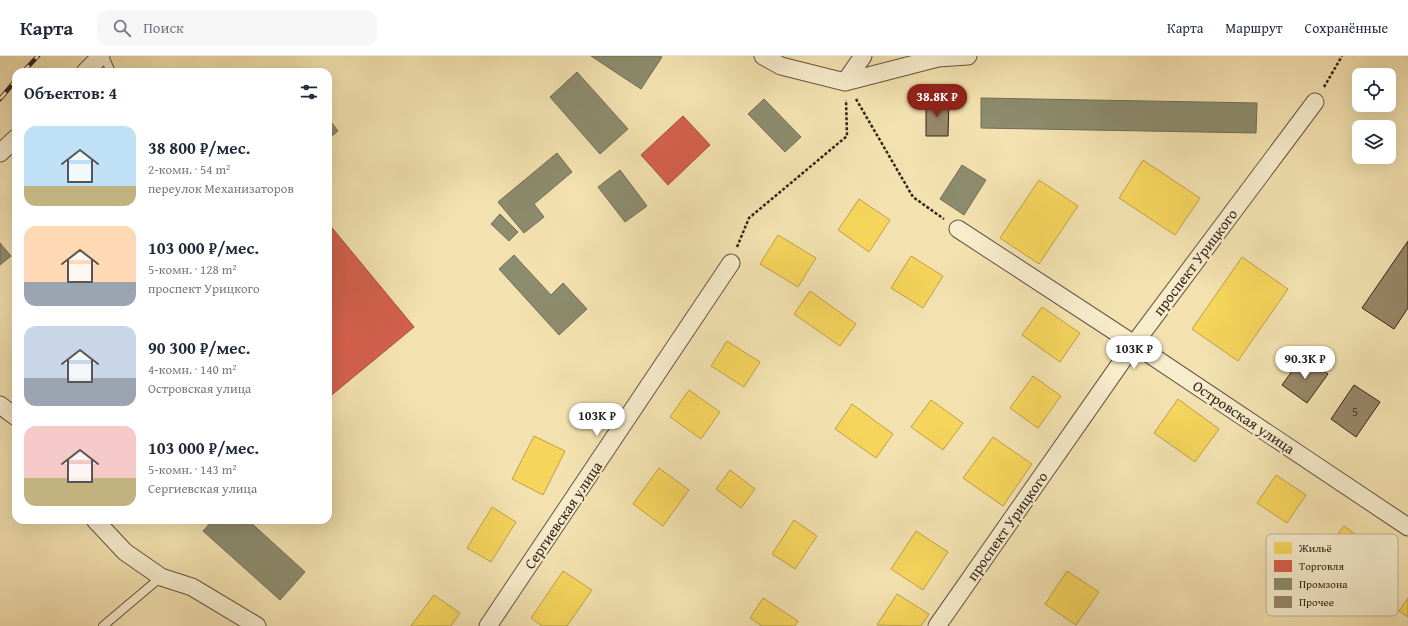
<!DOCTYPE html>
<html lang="ru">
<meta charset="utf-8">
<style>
body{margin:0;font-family:"Gentium Book Plus",serif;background:#f6f6f7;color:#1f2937;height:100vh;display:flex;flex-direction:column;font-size:15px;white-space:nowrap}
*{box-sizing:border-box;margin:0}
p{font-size:13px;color:#747a83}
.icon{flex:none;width:22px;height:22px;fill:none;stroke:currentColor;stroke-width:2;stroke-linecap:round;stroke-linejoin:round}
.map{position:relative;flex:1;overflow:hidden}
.panel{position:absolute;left:12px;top:12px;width:320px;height:456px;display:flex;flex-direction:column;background:#fff;border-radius:12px;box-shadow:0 4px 16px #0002}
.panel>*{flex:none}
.tools{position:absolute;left:1352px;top:12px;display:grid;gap:8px}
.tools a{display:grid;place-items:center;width:44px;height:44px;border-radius:8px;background:#fff;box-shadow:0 4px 16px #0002;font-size:20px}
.price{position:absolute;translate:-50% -34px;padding:0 9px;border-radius:14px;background:#fff;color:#222;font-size:13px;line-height:26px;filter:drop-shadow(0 1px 2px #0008)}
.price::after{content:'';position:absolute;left:50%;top:24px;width:12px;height:9px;margin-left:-6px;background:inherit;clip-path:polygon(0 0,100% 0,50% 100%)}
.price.active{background:#8f2418;color:#fff}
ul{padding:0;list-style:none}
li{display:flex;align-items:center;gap:12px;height:100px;padding:0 12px}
li span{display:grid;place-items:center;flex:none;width:112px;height:80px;border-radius:12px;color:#555}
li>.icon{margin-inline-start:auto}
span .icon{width:48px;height:48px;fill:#fffc;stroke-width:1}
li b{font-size:17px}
h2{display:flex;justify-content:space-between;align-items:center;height:48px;padding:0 12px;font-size:17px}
header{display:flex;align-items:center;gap:24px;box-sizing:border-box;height:56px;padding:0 20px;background:#fff;border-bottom:1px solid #e0e1e3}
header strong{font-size:19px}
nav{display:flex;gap:22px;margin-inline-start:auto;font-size:14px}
.search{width:280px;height:36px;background:#f6f6f7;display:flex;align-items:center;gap:10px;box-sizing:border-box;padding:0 14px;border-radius:12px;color:#747a83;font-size:15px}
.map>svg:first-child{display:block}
.homes{fill:#f6d55c;stroke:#bca048}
.shops{fill:#d6604d;stroke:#a54e3e}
.industry{fill:#8c8c6e;stroke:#726d55}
.building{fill:#978768;stroke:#34241a}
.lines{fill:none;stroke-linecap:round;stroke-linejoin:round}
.lane-casing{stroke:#645440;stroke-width:10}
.street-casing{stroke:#645440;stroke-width:19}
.path{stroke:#34241a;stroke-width:2.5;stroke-dasharray:3 2;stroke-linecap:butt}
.lane{stroke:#f7eccc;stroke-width:8}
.street{stroke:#f7eccc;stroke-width:17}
.rail-casing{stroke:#34241a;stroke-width:4.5}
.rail{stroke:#f7eccc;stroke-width:3;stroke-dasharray:9;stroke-linecap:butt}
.labels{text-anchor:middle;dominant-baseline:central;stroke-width:4;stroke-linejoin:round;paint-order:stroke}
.number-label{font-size:13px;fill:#4d3d2e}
.street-label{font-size:15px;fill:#34241a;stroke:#f7eccc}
.key{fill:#f7eccc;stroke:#bcb097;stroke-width:1}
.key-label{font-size:11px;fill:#34241a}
</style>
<header>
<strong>Карта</strong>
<div class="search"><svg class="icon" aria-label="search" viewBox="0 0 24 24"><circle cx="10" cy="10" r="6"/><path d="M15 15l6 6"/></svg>Поиск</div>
<nav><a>Карта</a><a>Маршрут</a><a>Сохранённые</a></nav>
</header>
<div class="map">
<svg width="1408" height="570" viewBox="0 0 1408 570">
<rect width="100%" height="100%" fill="#f3e2b0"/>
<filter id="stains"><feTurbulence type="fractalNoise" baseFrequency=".005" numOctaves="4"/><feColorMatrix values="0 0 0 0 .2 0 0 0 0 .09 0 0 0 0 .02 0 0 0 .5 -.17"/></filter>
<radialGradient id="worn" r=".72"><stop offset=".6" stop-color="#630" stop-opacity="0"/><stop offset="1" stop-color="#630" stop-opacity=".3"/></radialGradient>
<path class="homes" d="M 1143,104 L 1200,142 L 1175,179 L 1119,142 Z
M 1039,124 L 1078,150 L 1039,208 L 1000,182 Z
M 859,143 L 890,164 L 869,196 L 838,174 Z
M 778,179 L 816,202 L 798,231 L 760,208 Z
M 911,200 L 943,220 L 923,252 L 891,232 Z
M 1242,201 L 1288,233 L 1238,305 L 1192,273 Z
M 810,235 L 856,268 L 840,290 L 794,258 Z
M 1042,251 L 1080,277 L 1060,306 L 1022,279 Z
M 727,285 L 760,306 L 744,331 L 711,310 Z
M 1033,320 L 1061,340 L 1038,372 L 1010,352 Z
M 689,334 L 720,356 L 701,383 L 670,361 Z
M 1178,343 L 1219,373 L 1195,406 L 1154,377 Z
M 931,344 L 963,367 L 943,394 L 911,371 Z
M 852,348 L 893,378 L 876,402 L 835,373 Z
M 534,380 L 565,395 L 543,439 L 512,423 Z
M 993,381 L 1032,408 L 1003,450 L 963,422 Z
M 659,412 L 689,434 L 663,470 L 633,448 Z
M 730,414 L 755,433 L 741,452 L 716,433 Z
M 1276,419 L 1306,439 L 1287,467 L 1257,447 Z
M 492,451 L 516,466 L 491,506 L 467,492 Z
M 794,464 L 817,480 L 795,513 L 772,498 Z
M 1344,470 L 1381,497 L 1363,521 L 1326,493 Z
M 916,475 L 948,496 L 923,534 L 891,513 Z
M 563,515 L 592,534 L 567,570 L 542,570 L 531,562 Z
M 1067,515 L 1099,536 L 1076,569 L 1045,548 Z
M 897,538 L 929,558 L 921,570 L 877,569 Z
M 434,539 L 460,557 L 451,570 L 411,570 Z
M 763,542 L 798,565 L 795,570 L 762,570 L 750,562 Z
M 1408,542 L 1408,561 L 1399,555 Z"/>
<path class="shops" d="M 683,60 L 710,89 L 668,129 L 641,99 Z
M 328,167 L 414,271 L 328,342 Z"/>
<path class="industry" d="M 591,0 L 660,0 L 662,1 L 641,33 Z
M 577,16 L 628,73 L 600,98 L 550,41 Z
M 981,42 L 1257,47 L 1256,77 L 981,72 Z
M 764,43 L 801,81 L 785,96 L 748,58 Z
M 328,62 L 338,75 L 328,83 Z
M 557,97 L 572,116 L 534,148 L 544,161 L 524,177 L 498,146 Z
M 962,109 L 986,124 L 964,159 L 940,143 Z
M 620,114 L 647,150 L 625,166 L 598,131 Z
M 500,158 L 518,176 L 509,185 L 491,168 Z
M 0,187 L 11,200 L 0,209 Z
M 514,199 L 551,239 L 563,227 L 587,253 L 559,279 L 499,213 Z
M 213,464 L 248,464 L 305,516 L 280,544 L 203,475 Z"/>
<path class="building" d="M 926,44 L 949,44 L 948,80 L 926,80 Z
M 1408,185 L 1408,252 L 1394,273 L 1362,252 Z
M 1303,300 L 1328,318 L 1307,347 L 1282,329 Z
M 1354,329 L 1380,346 L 1356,381 L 1331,363 Z"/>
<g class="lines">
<g class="lane-casing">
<path id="lane" d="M 104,0 L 111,16
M 103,570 L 161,521"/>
</g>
<g class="street-casing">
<path id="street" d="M 763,0 L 781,10 L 845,26 L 938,2 L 968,0
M 85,16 L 101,0
M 845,26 L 863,0
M 0,97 L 16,82
M 958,173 L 1134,288 L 1408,471
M 0,349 L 16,361
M 95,464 L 125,496 L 161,521 L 192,531 L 257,570
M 488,570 L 731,207
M 937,570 L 1134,288 L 1315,46"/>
</g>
<path class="path" d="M 1324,31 L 1342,0
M 856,43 L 913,141 L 944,163
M 737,191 L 749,162 L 847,80 L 846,44"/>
<use href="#lane" class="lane"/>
<use href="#street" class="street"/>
<g class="rail-casing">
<path id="rail" d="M 23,16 L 38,0
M 0,43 L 16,24"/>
</g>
<use href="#rail" class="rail"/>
</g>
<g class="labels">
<g class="number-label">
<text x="1355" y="355">5</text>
</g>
<g class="street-label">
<text transform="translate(1195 206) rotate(-53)">проспект Урицкого</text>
<text transform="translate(1244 361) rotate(34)">Островская улица</text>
<text transform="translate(563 459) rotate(-56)">Сергиевская улица</text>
<text transform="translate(1007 470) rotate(-55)">проспект Урицкого</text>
</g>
</g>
<rect x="1266" y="478" width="132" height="82" rx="6" class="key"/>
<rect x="1274" y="486" width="18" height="12" fill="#f6d55c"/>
<rect x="1274" y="504" width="18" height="12" fill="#d6604d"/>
<rect x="1274" y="522" width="18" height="12" fill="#8c8c6e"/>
<rect x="1274" y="540" width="18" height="12" fill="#978768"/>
<g class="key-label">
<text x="1299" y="496">Жильё</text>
<text x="1299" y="514">Торговля</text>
<text x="1299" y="532">Промзона</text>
<text x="1299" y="550">Прочее</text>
</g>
<rect width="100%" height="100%" filter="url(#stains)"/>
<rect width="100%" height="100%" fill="url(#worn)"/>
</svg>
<div class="tools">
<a><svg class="icon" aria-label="locate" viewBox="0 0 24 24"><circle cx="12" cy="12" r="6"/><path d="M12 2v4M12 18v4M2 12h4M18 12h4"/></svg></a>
<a><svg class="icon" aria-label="layers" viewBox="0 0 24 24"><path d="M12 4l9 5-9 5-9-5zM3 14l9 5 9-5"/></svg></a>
</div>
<b class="price active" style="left:937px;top:62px">38.8K ₽</b>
<b class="price" style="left:1134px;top:314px">103K ₽</b>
<b class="price" style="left:1305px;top:324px">90.3K ₽</b>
<b class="price" style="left:597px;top:381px">103K ₽</b>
<section class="panel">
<h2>Объектов: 4<svg class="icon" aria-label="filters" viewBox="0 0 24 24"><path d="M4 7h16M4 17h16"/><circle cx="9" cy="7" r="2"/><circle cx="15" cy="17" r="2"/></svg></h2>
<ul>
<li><span style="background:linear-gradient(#bfe0f5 75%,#c2b280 0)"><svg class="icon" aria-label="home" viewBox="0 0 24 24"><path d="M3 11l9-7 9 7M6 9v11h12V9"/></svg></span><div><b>38 800 ₽/мес.</b><p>2-комн. · 54 m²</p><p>переулок Механизаторов</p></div></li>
<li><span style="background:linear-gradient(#ffd9b3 70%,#9aa5b1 0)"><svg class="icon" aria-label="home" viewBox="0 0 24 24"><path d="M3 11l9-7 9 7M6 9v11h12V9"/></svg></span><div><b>103 000 ₽/мес.</b><p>5-комн. · 128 m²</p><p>проспект Урицкого</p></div></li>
<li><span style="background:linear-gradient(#c9d6e8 65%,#9aa5b1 0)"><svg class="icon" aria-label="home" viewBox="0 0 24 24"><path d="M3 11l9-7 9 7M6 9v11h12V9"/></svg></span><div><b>90 300 ₽/мес.</b><p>4-комн. · 140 m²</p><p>Островская улица</p></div></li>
<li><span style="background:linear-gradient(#f6c9c9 65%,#c2b280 0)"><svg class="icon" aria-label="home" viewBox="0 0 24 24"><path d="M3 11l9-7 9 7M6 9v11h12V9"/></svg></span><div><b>103 000 ₽/мес.</b><p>5-комн. · 143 m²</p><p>Сергиевская улица</p></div></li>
</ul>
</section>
</div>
